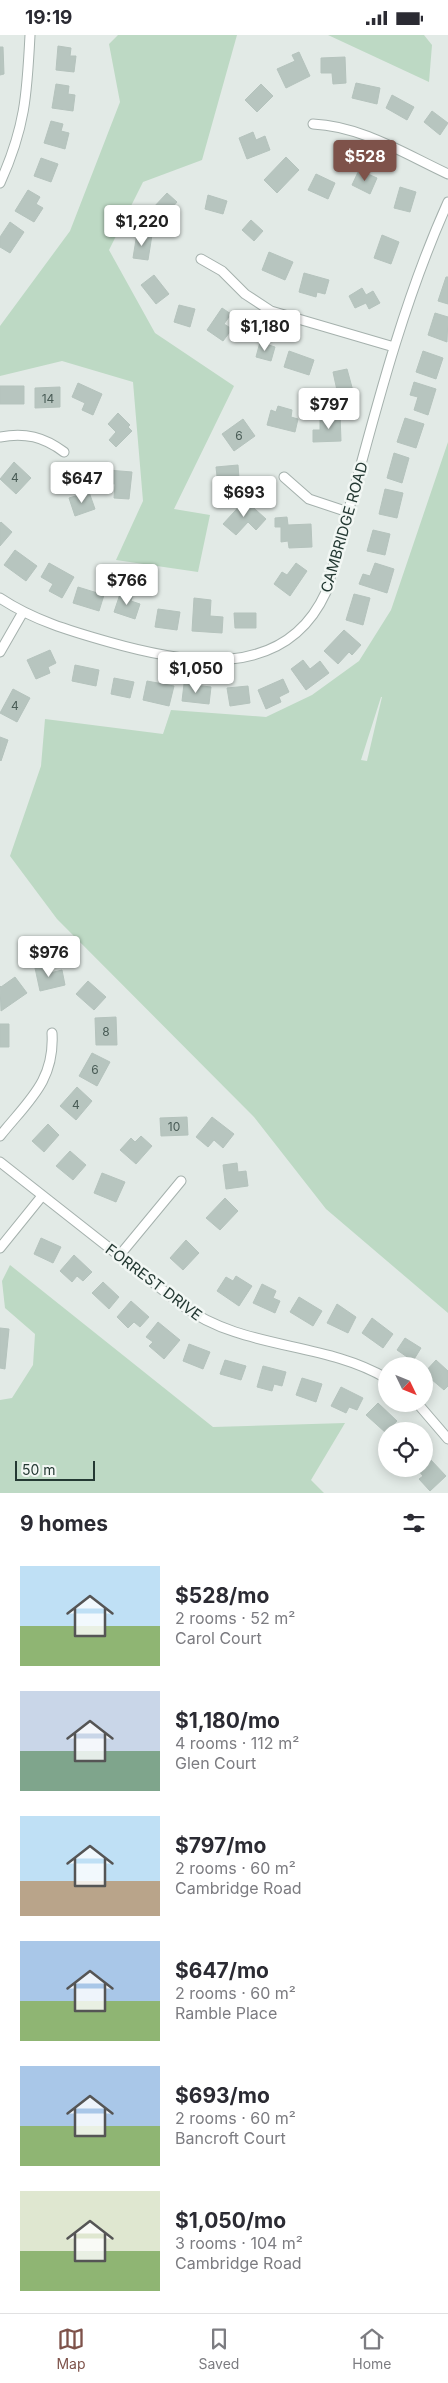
<!DOCTYPE html>
<meta charset="utf-8">
<style>
body{margin:0;font-family:Inter,sans-serif;background:#f7f7f7;color:#2b2b33;height:100vh;display:flex;flex-direction:column;font-size:19px;white-space:nowrap}
*{box-sizing:border-box;margin:0}
p{font-size:16px;color:#7c7c81}
.icon{flex:none;width:28px;height:28px;fill:none;stroke:currentColor;stroke-width:2;stroke-linecap:round;stroke-linejoin:round}
.map{position:relative;height:1458px;overflow:hidden}
.sheet{display:flex;flex-direction:column;background:#fff;flex:1}
.sheet>*{flex:none}
.needle{width:32px;rotate:133deg}
.tools{position:absolute;left:378px;top:1322px;display:grid;gap:10px}
.tools a{display:grid;place-items:center;width:55px;height:55px;border-radius:50%;background:#fff;box-shadow:0 2px 12px #0003;font-size:25px}
.scale{position:absolute;left:15px;bottom:12px;width:80px;box-sizing:border-box;padding-left:5px;border:2px solid #243933;border-top:0;font-size:14px;line-height:18px;white-space:nowrap;color:#243933;-webkit-text-stroke:4px #f2f7f4;paint-order:stroke}
.price{position:absolute;translate:-50% -42px;padding:0 11px;border-radius:5px;background:#fff;color:#222;font-size:16px;line-height:32px;filter:drop-shadow(0 1px 2px #0008)}
.price::after{content:'';position:absolute;left:50%;top:30px;width:15px;height:11px;margin-left:-8px;background:inherit;clip-path:polygon(0 0,100% 0,50% 100%)}
.price.active{background:#7e524a;color:#fff}
ul{padding:0;list-style:none}
li{display:flex;align-items:center;gap:15px;height:125px;padding:0 20px}
li span{display:grid;place-items:center;flex:none;width:140px;height:100px;border-radius:0px;color:#555}
li>.icon{margin-inline-start:auto}
span .icon{width:60px;height:60px;fill:#fffc;stroke-width:1}
li b{font-size:21px}
h2{display:flex;justify-content:space-between;align-items:center;height:60px;padding:0 20px;font-size:21px}
.status{display:flex;justify-content:space-between;align-items:center;height:35px;padding:0 25px;background:#fff;direction:ltr}
.status svg{height:14px;fill:currentColor}
.menu{display:flex;justify-content:space-around;align-items:center;height:70px;border-top:1px solid #e1e1e2;background:#fff;font-size:14px;color:#7c7c81}
.menu a{display:grid;justify-items:center;gap:2px}
.menu .active{color:#7e524a}
.map>svg:first-child{display:block}
.green{fill:#bdd9c4;fill-rule:evenodd}
.building{fill:#b7c5bf;stroke:#b5c3bd}
.lines{fill:none;stroke-linecap:round;stroke-linejoin:round}
.street-casing{stroke:#a5b1ad;stroke-width:11}
.street{stroke:#fff;stroke-width:9}
.labels{text-anchor:middle;dominant-baseline:central;stroke-width:5;stroke-linejoin:round;paint-order:stroke}
.number-label{font-size:12px;fill:#495c56}
.street-label{font-size:15px;fill:#243933;stroke:#f2f7f4}
</style>
<div class="status"><b>19:19</b><svg viewBox="0 0 49 12"><path d="M0 12V9h3v3zM5 12V6h3v6zM10 12V3h3v9zM15 12V0h3v12zM26 1h20v11H26zM47 4h2v5h-2z"/></svg></div>
<div class="map">
<svg width="448" height="1458" viewBox="0 0 448 1458">
<rect width="100%" height="100%" fill="#e2eae6"/>
<path class="green" d="M 118,0 L 237,0 L 202,125 L 143,147 L 109,215 L 155,298 L 234,351 L 174,474 L 210,480 L 198,537 L 116,525 L 143,466 L 133,347 L 62,326 L 0,341 L 0,291 L 70,196 L 120,67 L 109,9 Z
M 328,0 L 424,0 L 432,10 L 429,47 Z
M 448,407 L 448,1278 L 326,1174 L 254,1082 L 57,884 L 10,821 L 41,731 L 45,684 L 163,699 L 171,675 L 266,682 L 312,660 L 359,626 L 391,575 ZM 382,662 L 367,726 L 361,725 L 381,662 Z
M 10,1230 L 213,1392 L 345,1388 L 311,1445 L 324,1458 L 0,1458 L 0,1365 L 12,1363 L 33,1330 L 35,1299 L 5,1273 L 2,1246 Z"/>
<path class="building" d="M 58,11 L 71,13 L 70,21 L 76,21 L 74,37 L 56,35 Z
M 0,12 L 3,12 L 4,39 L 0,40 Z
M 299,17 L 310,41 L 286,53 L 277,34 L 295,26 L 292,20 Z
M 345,22 L 346,48 L 333,49 L 332,38 L 321,38 L 321,23 Z
M 356,48 L 380,53 L 377,69 L 352,63 Z
M 56,49 L 69,51 L 68,59 L 75,60 L 73,76 L 52,73 Z
M 261,49 L 273,61 L 257,77 L 245,65 Z
M 392,60 L 414,72 L 407,85 L 386,73 Z
M 432,76 L 448,88 L 440,100 L 424,87 Z
M 51,86 L 63,89 L 61,96 L 69,98 L 65,114 L 44,108 Z
M 253,97 L 256,105 L 265,101 L 270,115 L 247,124 L 239,103 Z
M 286,122 L 299,135 L 277,158 L 264,145 Z
M 41,123 L 58,129 L 51,147 L 34,141 Z
M 359,135 L 377,143 L 370,159 L 352,150 Z
M 316,139 L 335,148 L 328,164 L 308,155 Z
M 400,152 L 416,157 L 410,177 L 394,173 Z
M 28,155 L 40,162 L 36,169 L 43,173 L 34,187 L 15,176 Z
M 167,158 L 177,167 L 162,184 L 152,174 Z
M 208,160 L 227,166 L 223,179 L 205,174 Z
M 251,185 L 263,196 L 254,206 L 242,195 Z
M 10,187 L 24,197 L 10,218 L 0,212 L 0,202 Z
M 137,198 L 152,200 L 148,225 L 133,223 Z
M 382,200 L 399,207 L 391,229 L 374,223 Z
M 269,217 L 293,227 L 285,245 L 262,235 Z
M 304,238 L 329,245 L 325,259 L 317,257 L 316,262 L 299,257 Z
M 154,240 L 169,259 L 156,269 L 141,250 Z
M 446,242 L 448,242 L 448,269 L 438,266 Z
M 362,253 L 366,260 L 373,256 L 380,268 L 369,274 L 366,268 L 355,273 L 349,261 Z
M 179,270 L 195,274 L 190,292 L 174,287 Z
M 222,273 L 231,279 L 224,289 L 232,294 L 223,306 L 207,295 Z
M 435,278 L 448,282 L 447,307 L 428,300 Z
M 260,307 L 275,312 L 271,326 L 256,322 Z
M 289,316 L 314,325 L 309,340 L 284,332 Z
M 423,316 L 443,323 L 436,344 L 416,337 Z
M 347,334 L 353,356 L 338,360 L 333,337 Z
M 414,347 L 436,354 L 428,380 L 414,375 L 418,362 L 410,360 Z
M 78,348 L 102,359 L 93,380 L 82,375 L 85,368 L 72,362 Z
M 0,351 L 24,351 L 24,369 L 0,369 Z
M 60,352 L 60,372 L 35,373 L 35,353 Z
M 278,371 L 292,375 L 291,382 L 298,384 L 295,397 L 267,390 L 271,375 L 276,377 Z
M 118,378 L 130,390 L 128,392 L 132,396 L 116,412 L 109,405 L 116,397 L 108,389 Z
M 340,379 L 341,406 L 313,407 L 313,395 L 320,395 L 320,385 L 329,385 L 329,380 Z
M 405,383 L 424,389 L 416,413 L 397,407 Z
M 243,384 L 255,401 L 234,416 L 222,399 Z
M 394,418 L 409,423 L 402,448 L 387,443 Z
M 14,427 L 31,443 L 16,459 L 0,444 Z
M 238,430 L 240,457 L 227,459 L 226,450 L 218,451 L 216,432 Z
M 108,435 L 132,437 L 129,464 L 114,463 L 115,449 L 107,448 Z
M 385,454 L 403,458 L 397,483 L 379,479 Z
M 89,457 L 95,474 L 75,481 L 69,463 Z
M 245,465 L 266,484 L 256,495 L 248,487 L 236,500 L 223,489 Z
M 287,482 L 288,490 L 311,489 L 312,512 L 289,513 L 288,506 L 281,507 L 281,492 L 275,492 L 275,483 Z
M 1,487 L 12,497 L 0,511 L 0,488 Z
M 373,495 L 390,499 L 385,520 L 367,516 Z
M 15,515 L 37,531 L 26,546 L 4,530 Z
M 49,528 L 74,542 L 62,563 L 49,556 L 53,549 L 41,542 Z
M 296,528 L 307,536 L 290,561 L 274,549 L 282,537 L 287,540 Z
M 375,528 L 394,534 L 387,558 L 359,549 L 363,539 L 370,541 Z
M 78,552 L 104,560 L 99,576 L 73,568 Z
M 121,556 L 133,560 L 131,566 L 140,569 L 135,584 L 114,577 Z
M 354,559 L 370,563 L 363,590 L 346,585 Z
M 194,563 L 211,565 L 210,581 L 223,582 L 222,598 L 192,596 Z
M 158,574 L 180,577 L 177,595 L 155,592 Z
M 234,578 L 256,578 L 256,593 L 235,593 Z
M 344,595 L 361,610 L 352,620 L 349,617 L 338,629 L 324,616 Z
M 50,615 L 56,628 L 48,632 L 50,638 L 36,644 L 27,625 Z
M 303,625 L 310,634 L 320,626 L 329,638 L 306,655 L 291,634 Z
M 75,630 L 99,635 L 96,651 L 72,646 Z
M 114,643 L 134,647 L 130,663 L 111,659 Z
M 283,644 L 289,657 L 279,662 L 281,667 L 266,674 L 258,655 Z
M 147,646 L 174,651 L 169,671 L 143,665 Z
M 184,649 L 211,652 L 209,669 L 182,666 Z
M 248,651 L 250,668 L 230,671 L 227,653 Z
M 13,654 L 30,663 L 17,687 L 0,678 Z
M 0,702 L 8,705 L 1,726 L 0,725 Z
M 48,930 L 50,938 L 62,935 L 65,950 L 40,956 L 35,933 Z
M 15,942 L 27,958 L 1,976 L 0,951 L 1,952 Z
M 88,946 L 106,962 L 94,975 L 76,959 Z
M 116,982 L 117,1010 L 96,1010 L 95,983 Z
M 0,989 L 9,989 L 9,1012 L 0,1012 Z
M 92,1018 L 110,1027 L 97,1051 L 79,1041 Z
M 77,1052 L 92,1066 L 76,1085 L 60,1071 Z
M 187,1082 L 188,1100 L 161,1101 L 160,1083 Z
M 212,1082 L 234,1099 L 223,1113 L 214,1105 L 208,1112 L 196,1102 Z
M 48,1089 L 59,1100 L 44,1117 L 32,1106 Z
M 141,1101 L 152,1111 L 136,1129 L 120,1115 L 131,1103 L 135,1107 Z
M 70,1116 L 86,1130 L 73,1145 L 56,1131 Z
M 237,1128 L 238,1137 L 246,1136 L 248,1151 L 226,1154 L 223,1130 Z
M 102,1138 L 125,1147 L 116,1167 L 94,1158 Z
M 225,1163 L 238,1176 L 220,1195 L 206,1183 Z
M 41,1203 L 61,1212 L 53,1228 L 34,1219 Z
M 186,1205 L 199,1218 L 183,1235 L 170,1223 Z
M 74,1220 L 92,1237 L 83,1246 L 77,1241 L 72,1247 L 60,1236 Z
M 236,1241 L 252,1251 L 239,1271 L 217,1256 L 226,1242 L 233,1246 Z
M 103,1247 L 119,1262 L 109,1274 L 92,1258 Z
M 262,1249 L 276,1256 L 273,1263 L 280,1266 L 275,1278 L 253,1268 Z
M 299,1262 L 322,1276 L 313,1291 L 290,1277 Z
M 131,1266 L 149,1282 L 140,1292 L 134,1287 L 128,1293 L 117,1282 Z
M 337,1269 L 356,1282 L 348,1298 L 327,1288 Z
M 372,1283 L 393,1299 L 383,1313 L 362,1298 Z
M 158,1287 L 180,1305 L 164,1324 L 149,1311 L 153,1307 L 146,1302 Z
M 0,1293 L 9,1294 L 5,1334 L 0,1333 Z
M 405,1303 L 421,1313 L 413,1326 L 397,1315 Z
M 189,1309 L 210,1317 L 203,1334 L 183,1326 Z
M 225,1325 L 246,1331 L 241,1345 L 220,1339 Z
M 436,1325 L 448,1336 L 448,1351 L 444,1355 L 424,1338 Z
M 263,1331 L 286,1337 L 282,1351 L 274,1349 L 272,1356 L 257,1352 Z
M 302,1343 L 322,1349 L 316,1367 L 296,1360 Z
M 341,1352 L 363,1363 L 357,1375 L 349,1372 L 346,1378 L 331,1371 Z
M 378,1368 L 397,1386 L 386,1398 L 366,1380 Z
M 430,1424 L 446,1441 L 430,1456 L 419,1444 L 423,1441 L 418,1435 L 424,1434 L 424,1430 Z"/>
<g class="lines">
<g class="street-casing">
<path id="street" d="M 313,89 C 361,91 405,119 448,139
M 0,148 C 25,93 27,60 30,0
M 201,224 L 222,236 L 245,259 L 271,276 L 394,312
M 0,402 C 25,397 44,402 64,417
M 284,442 L 309,464 L 348,477
M 0,563 C 33,585 70,596 109,607 C 186,629 285,647 326,557 C 364,426 392,291 448,167
M 0,617 L 23,577
M 0,1101 C 28,1066 55,1046 52,998
M 0,1127 L 183,1271 C 243,1315 323,1306 386,1343
M 0,1213 L 42,1161
M 119,1221 L 181,1146
M 418,1369 L 448,1404"/>
</g>
<use href="#street" class="street"/>
</g>
<g class="labels">
<g class="number-label">
<text x="48" y="363">14</text>
<text x="239" y="400">6</text>
<text x="15" y="442">4</text>
<text x="15" y="670">4</text>
<text x="106" y="996">8</text>
<text x="95" y="1034">6</text>
<text x="76" y="1069">4</text>
<text x="174" y="1091">10</text>
</g>
<g class="street-label">
<text transform="translate(344 492) rotate(-74)">CAMBRIDGE ROAD</text>
<text transform="translate(154 1247) rotate(37)">FORREST DRIVE</text>
</g>
</g>
</svg>
<div class="tools">
<a><svg class="needle" viewBox="-14 -14 28 28"><path d="M0-13l5 13h-10z" fill="#e53935"/><path d="M0 13l5-13h-10z" fill="#7c7c81"/></svg></a>
<a><svg class="icon" aria-label="locate" viewBox="0 0 24 24"><circle cx="12" cy="12" r="6"/><path d="M12 2v4M12 18v4M2 12h4M18 12h4"/></svg></a>
</div>
<div class="scale">50 m</div>
<b class="price active" style="left:365px;top:147px">$528</b>
<b class="price" style="left:142px;top:212px">$1,220</b>
<b class="price" style="left:265px;top:317px">$1,180</b>
<b class="price" style="left:329px;top:395px">$797</b>
<b class="price" style="left:82px;top:469px">$647</b>
<b class="price" style="left:244px;top:483px">$693</b>
<b class="price" style="left:127px;top:571px">$766</b>
<b class="price" style="left:196px;top:659px">$1,050</b>
<b class="price" style="left:49px;top:943px">$976</b>
</div>
<section class="sheet">
<h2>9 homes<svg class="icon" aria-label="filters" viewBox="0 0 24 24"><path d="M4 7h16M4 17h16"/><circle cx="9" cy="7" r="2"/><circle cx="15" cy="17" r="2"/></svg></h2>
<ul>
<li><span style="background:linear-gradient(#bfe0f5 60%,#8fb573 0)"><svg class="icon" aria-label="home" viewBox="0 0 24 24"><path d="M3 11l9-7 9 7M6 9v11h12V9"/></svg></span><div><b>$528/mo</b><p>2 rooms · 52 m²</p><p>Carol Court</p></div></li>
<li><span style="background:linear-gradient(#c9d6e8 60%,#7fa58c 0)"><svg class="icon" aria-label="home" viewBox="0 0 24 24"><path d="M3 11l9-7 9 7M6 9v11h12V9"/></svg></span><div><b>$1,180/mo</b><p>4 rooms · 112 m²</p><p>Glen Court</p></div></li>
<li><span style="background:linear-gradient(#bfe0f5 65%,#b9a48a 0)"><svg class="icon" aria-label="home" viewBox="0 0 24 24"><path d="M3 11l9-7 9 7M6 9v11h12V9"/></svg></span><div><b>$797/mo</b><p>2 rooms · 60 m²</p><p>Cambridge Road</p></div></li>
<li><span style="background:linear-gradient(#a9c7e8 60%,#8fb573 0)"><svg class="icon" aria-label="home" viewBox="0 0 24 24"><path d="M3 11l9-7 9 7M6 9v11h12V9"/></svg></span><div><b>$647/mo</b><p>2 rooms · 60 m²</p><p>Ramble Place</p></div></li>
<li><span style="background:linear-gradient(#a9c7e8 60%,#8fb573 0)"><svg class="icon" aria-label="home" viewBox="0 0 24 24"><path d="M3 11l9-7 9 7M6 9v11h12V9"/></svg></span><div><b>$693/mo</b><p>2 rooms · 60 m²</p><p>Bancroft Court</p></div></li>
<li><span style="background:linear-gradient(#dfe7d0 60%,#8fb573 0)"><svg class="icon" aria-label="home" viewBox="0 0 24 24"><path d="M3 11l9-7 9 7M6 9v11h12V9"/></svg></span><div><b>$1,050/mo</b><p>3 rooms · 104 m²</p><p>Cambridge Road</p></div></li>
</ul>
</section>
<nav class="menu">
<a class="active"><svg class="icon" aria-label="map" viewBox="0 0 24 24"><path d="M3 6l6-2 6 2 6-2v14l-6 2-6-2-6 2zM9 4v14M15 6v14"/></svg>Map</a>
<a><svg class="icon" aria-label="saved" viewBox="0 0 24 24"><path d="M7 4h10v16l-5-4-5 4z"/></svg>Saved</a>
<a><svg class="icon" aria-label="home" viewBox="0 0 24 24"><path d="M3 11l9-7 9 7M6 9v11h12V9"/></svg>Home</a>
</nav>
